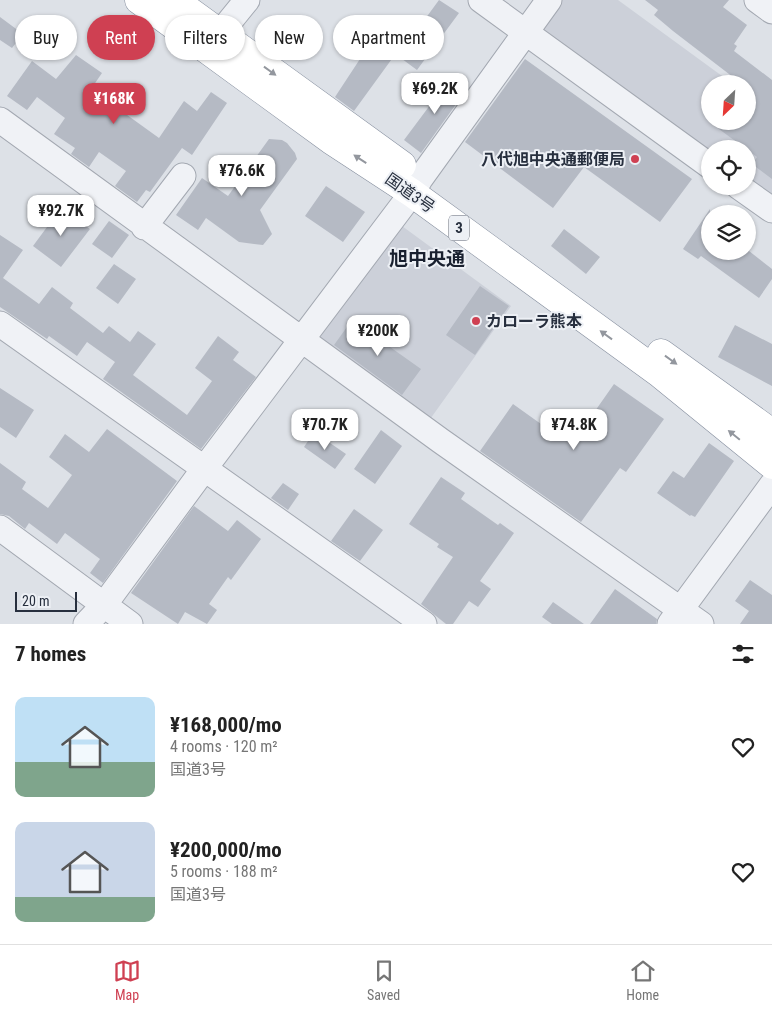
<!DOCTYPE html>
<meta charset="utf-8">
<style>
body{margin:0;font-family:"Roboto Condensed","Noto Sans JP",sans-serif;background:#f2f2f2;color:#222;height:100vh;display:flex;flex-direction:column;font-size:19px;white-space:nowrap}
*{box-sizing:border-box;margin:0}
p{font-size:16px;color:#767676}
.icon{flex:none;width:28px;height:28px;fill:none;stroke:currentColor;stroke-width:2;stroke-linecap:round;stroke-linejoin:round}
.map{position:relative;height:624px;overflow:hidden}
.details{display:flex;flex-direction:column;background:#fff;flex:1}
.details>*{flex:none}
.guide{position:absolute;left:15px;top:15px;width:500px;height:45px;display:flex;gap:10px}
.needle{width:32px;rotate:205deg}
.controls{position:absolute;left:701px;top:75px;display:grid;gap:10px}
.controls a{display:grid;place-items:center;width:55px;height:55px;border-radius:50%;background:#fff;box-shadow:0 1px 4px #0004;font-size:25px}
.scale{position:absolute;left:15px;bottom:12px;width:62px;box-sizing:border-box;padding-left:5px;border:2px solid #272f3e;border-top:0;font-size:14px;line-height:18px;white-space:nowrap;color:#272f3e;-webkit-text-stroke:4px #edf0f5;paint-order:stroke}
.price{position:absolute;translate:-50% -42px;padding:0 11px;border-radius:10px;background:#fff;color:#222;font-size:16px;line-height:32px;filter:drop-shadow(0 1px 2px #0008)}
.price::after{content:'';position:absolute;left:50%;top:30px;width:15px;height:11px;margin-left:-8px;background:inherit;clip-path:polygon(0 0,100% 0,50% 100%)}
.price.on{background:#cf4052;color:#fff}
ul{padding:0;list-style:none}
li{display:flex;align-items:center;gap:15px;height:125px;padding:0 15px}
li span{display:grid;place-items:center;flex:none;width:140px;height:100px;border-radius:10px;color:#555}
li>.icon{margin-inline-start:auto}
span .icon{width:60px;height:60px;fill:#fffc;stroke-width:1}
li b{font-size:21px}
h2{display:flex;justify-content:space-between;align-items:center;height:60px;padding:0 15px;font-size:21px}
.pill{padding:0 18px;border-radius:22px;background:#fff;box-shadow:0 1px 4px #0004;font-size:18px;line-height:45px}
.pill.on{background:#cf4052;color:#fff}
.menu{display:flex;justify-content:space-around;align-items:center;height:70px;border-top:1px solid #e0e0e0;background:#fff;font-size:14px;color:#767676}
.menu a{display:grid;justify-items:center;gap:2px}
.menu .on{color:#cf4052}
.map>svg:first-child{display:block}
.built{fill:#ccd0d9}
.building{fill:#b5bac4}
.lines{fill:none;stroke-linecap:round;stroke-linejoin:round}
.minor-casing{stroke:#a3a8b1;stroke-width:27}
.highway-casing{stroke:#858e9e;stroke-width:29}
.minor{stroke:#f0f2f6;stroke-width:25}
.highway{stroke:#fff;stroke-width:28}
.oneway{fill:#93979e}
.poi-dot{fill:#cf4052;stroke:#edf0f5;stroke-width:2}
.labels{text-anchor:middle;dominant-baseline:central;stroke-width:4;stroke-linejoin:round;paint-order:stroke}
.shield{fill:#edf0f5;stroke:#626975;stroke-width:1}
.shield-label{font-size:15px;font-weight:bold;fill:#272f3e}
.poi-label{font-size:16px;font-weight:bold;fill:#272f3e;stroke:#edf0f5;text-anchor:end}
.street-label{font-size:16px;fill:#272f3e;stroke:#edf0f5}
.quarter-label{font-size:19px;font-weight:bold;fill:#19202f;stroke:#edf0f5}
</style>
<div class="map">
<svg width="772" height="624" viewBox="0 0 772 624">
<rect width="100%" height="100%" fill="#dde1e7"/>
<path class="built" d="M 562,0 L 618,0 L 733,84 L 710,84 L 710,121 L 748,121 L 748,94 L 772,112 L 772,200 L 748,182 L 748,149 L 710,149 L 710,155 L 545,37 L 543,26 Z
M 402,226 L 511,306 L 428,422 L 321,343 L 320,334 Z"/>
<path class="building" d="M 439,0 L 459,13 L 417,70 L 398,56 Z
M 645,0 L 729,0 L 723,7 L 747,25 L 734,44 L 737,46 L 734,51 L 772,80 L 772,179 L 752,164 L 757,157 L 708,121 L 748,121 L 748,84 L 742,84 L 673,31 L 654,15 L 658,10 Z
M 0,17 L 23,34 L 12,48 L 0,40 Z
M 379,30 L 402,45 L 354,111 L 335,97 Z
M 76,55 L 102,73 L 91,89 L 159,138 L 184,101 L 197,111 L 211,92 L 227,103 L 192,155 L 182,148 L 150,192 L 146,190 L 137,202 L 115,186 L 126,171 L 99,152 L 89,167 L 71,154 L 75,148 L 54,134 L 65,118 L 37,97 L 27,110 L 7,96 L 32,61 L 56,79 Z
M 525,59 L 692,179 L 660,222 L 584,167 L 553,208 L 465,142 Z
M 451,77 L 467,89 L 421,153 L 404,140 Z
M 269,139 L 282,140 L 287,143 L 295,153 L 297,159 L 260,210 L 272,234 L 263,245 L 239,242 L 206,218 L 198,230 L 176,215 L 202,178 L 228,196 Z
M 326,186 L 365,212 L 343,242 L 305,216 Z
M 61,208 L 90,229 L 61,267 L 33,246 Z
M 710,209 L 710,251 L 749,251 L 772,269 L 772,279 L 759,298 L 701,256 L 698,259 L 683,249 Z
M 109,221 L 129,235 L 112,258 L 92,244 Z
M 564,229 L 600,257 L 586,274 L 551,246 Z
M 0,235 L 23,250 L 3,278 L 39,304 L 52,287 L 73,303 L 70,308 L 103,333 L 109,326 L 130,342 L 138,331 L 156,344 L 133,375 L 187,415 L 212,381 L 195,368 L 218,336 L 239,352 L 233,360 L 256,377 L 201,449 L 103,379 L 115,362 L 87,342 L 77,356 L 49,336 L 47,339 L 0,307 Z
M 114,264 L 136,279 L 118,304 L 96,288 Z
M 480,286 L 509,306 L 475,355 L 446,335 Z
M 352,320 L 421,369 L 402,395 L 334,345 Z
M 735,325 L 772,344 L 772,386 L 718,357 Z
M 614,384 L 664,419 L 626,472 L 620,468 L 581,522 L 480,451 L 513,404 L 555,434 L 558,429 L 574,441 Z
M 0,388 L 34,410 L 16,438 L 0,427 Z
M 107,429 L 177,481 L 103,583 L 90,573 L 100,559 L 65,533 L 57,544 L 29,523 L 25,529 L 9,516 L 0,514 L 0,463 L 26,482 L 22,489 L 48,508 L 72,475 L 49,457 L 65,434 L 89,452 Z
M 381,430 L 402,446 L 375,484 L 354,469 Z
M 314,432 L 346,454 L 335,469 L 304,447 Z
M 709,443 L 734,461 L 695,517 L 691,515 L 690,516 L 657,493 L 673,471 L 684,478 Z
M 441,477 L 465,493 L 461,499 L 498,525 L 500,523 L 514,533 L 480,581 L 491,589 L 478,607 L 469,601 L 453,624 L 446,624 L 421,604 L 453,557 L 437,547 L 439,544 L 409,524 Z
M 283,483 L 299,494 L 288,510 L 271,498 Z
M 194,506 L 228,531 L 237,520 L 261,539 L 231,580 L 228,577 L 209,604 L 217,610 L 207,624 L 185,612 L 178,624 L 131,593 Z
M 354,509 L 383,530 L 360,561 L 331,541 Z
M 750,580 L 772,595 L 772,624 L 740,624 L 749,611 L 735,601 Z
M 615,589 L 657,619 L 656,624 L 590,624 Z
M 553,602 L 584,624 L 552,624 L 542,617 Z"/>
<g class="lines">
<g class="minor-casing">
<path id="minor" d="M 481,0 L 710,166
M 757,0 L 772,11
M 208,48 L 247,0
M 0,120 L 441,441 L 701,624
M 738,186 L 772,210
M 144,227 L 183,176
M 0,324 L 424,624
M 0,528 L 130,624
M 86,624 L 104,605 L 204,469 L 412,193 L 420,179 L 549,0
M 670,624 L 772,485"/>
</g>
<g class="highway-casing">
<path id="highway" d="M 139,0 L 331,140 L 412,193 L 659,373 L 772,465
M 174,0 L 402,165
M 661,353 L 772,433"/>
</g>
<use href="#minor" class="minor"/>
<use href="#highway" class="highway"/>
</g>
<defs><path id="oneway-solid" d="M-6-.8H1V-3.2L6.5 0L1 3.2V.8H-6Z" transform="scale(1.25)"/></defs>
<g class="oneway">
<use href="#oneway-solid" transform="translate(270 71) rotate(36)"/>
<use href="#oneway-solid" transform="translate(360 159) rotate(-147)"/>
<use href="#oneway-solid" transform="translate(606 335) rotate(-144)"/>
<use href="#oneway-solid" transform="translate(671 360) rotate(36)"/>
<use href="#oneway-solid" transform="translate(734 435) rotate(-141)"/>
</g>
<g class="poi-dot">
<circle cx="635" cy="159" r="5"/>
<circle cx="476" cy="321" r="5"/>
</g>
<g class="labels">
<rect class="shield" x="449" y="215.5" width="20" height="25" rx="4"/>
<g class="shield-label">
<text x="459" y="228">3</text>
</g>
<g class="poi-label">
<text x="625" y="159">八代旭中央通郵便局</text>
<text x="486" y="321" text-anchor="start">カローラ熊本</text>
</g>
<g class="street-label">
<text transform="translate(410 193) rotate(35)">国道3号</text>
</g>
<g class="quarter-label">
<text x="427" y="258">旭中央通</text>
</g>
</g>
</svg>
<div class="controls">
<a><svg class="needle" viewBox="-14 -14 28 28"><path d="M0-13l5 13h-10z" fill="#e53935"/><path d="M0 13l5-13h-10z" fill="#767676"/></svg></a>
<a><svg class="icon" aria-label="locate" viewBox="0 0 24 24"><circle cx="12" cy="12" r="6"/><path d="M12 2v4M12 18v4M2 12h4M18 12h4"/></svg></a>
<a><svg class="icon" aria-label="layers" viewBox="0 0 24 24"><path d="M12 4l9 5-9 5-9-5zM3 14l9 5 9-5"/></svg></a>
</div>
<div class="scale">20 m</div>
<b class="price" style="left:435px;top:115px">¥69.2K</b>
<b class="price on" style="left:114px;top:125px">¥168K</b>
<b class="price" style="left:242px;top:197px">¥76.6K</b>
<b class="price" style="left:61px;top:237px">¥92.7K</b>
<b class="price" style="left:378px;top:357px">¥200K</b>
<b class="price" style="left:325px;top:451px">¥70.7K</b>
<b class="price" style="left:574px;top:451px">¥74.8K</b>
<div class="guide">
<a class="pill">Buy</a>
<a class="pill on">Rent</a>
<a class="pill">Filters</a>
<a class="pill">New</a>
<a class="pill">Apartment</a>
</div>
</div>
<section class="details">
<h2>7 homes<svg class="icon" aria-label="filters" viewBox="0 0 24 24"><path d="M4 7h16M4 17h16"/><circle cx="9" cy="7" r="2"/><circle cx="15" cy="17" r="2"/></svg></h2>
<ul>
<li><span style="background:linear-gradient(#bfe0f5 65%,#7fa58c 0)"><svg class="icon" aria-label="home" viewBox="0 0 24 24"><path d="M3 11l9-7 9 7M6 9v11h12V9"/></svg></span><div><b>¥168,000/mo</b><p>4 rooms · 120 m²</p><p>国道3号</p></div><svg class="icon" aria-label="heart" viewBox="0 0 24 24"><path d="M12 20l-8-8c-3-5 5-10 8-4 3-6 11-1 8 4z"/></svg></li>
<li><span style="background:linear-gradient(#c9d6e8 75%,#7fa58c 0)"><svg class="icon" aria-label="home" viewBox="0 0 24 24"><path d="M3 11l9-7 9 7M6 9v11h12V9"/></svg></span><div><b>¥200,000/mo</b><p>5 rooms · 188 m²</p><p>国道3号</p></div><svg class="icon" aria-label="heart" viewBox="0 0 24 24"><path d="M12 20l-8-8c-3-5 5-10 8-4 3-6 11-1 8 4z"/></svg></li>
</ul>
</section>
<nav class="menu">
<a class="on"><svg class="icon" aria-label="map" viewBox="0 0 24 24"><path d="M3 6l6-2 6 2 6-2v14l-6 2-6-2-6 2zM9 4v14M15 6v14"/></svg>Map</a>
<a><svg class="icon" aria-label="saved" viewBox="0 0 24 24"><path d="M7 4h10v16l-5-4-5 4z"/></svg>Saved</a>
<a><svg class="icon" aria-label="home" viewBox="0 0 24 24"><path d="M3 11l9-7 9 7M6 9v11h12V9"/></svg>Home</a>
</nav>
